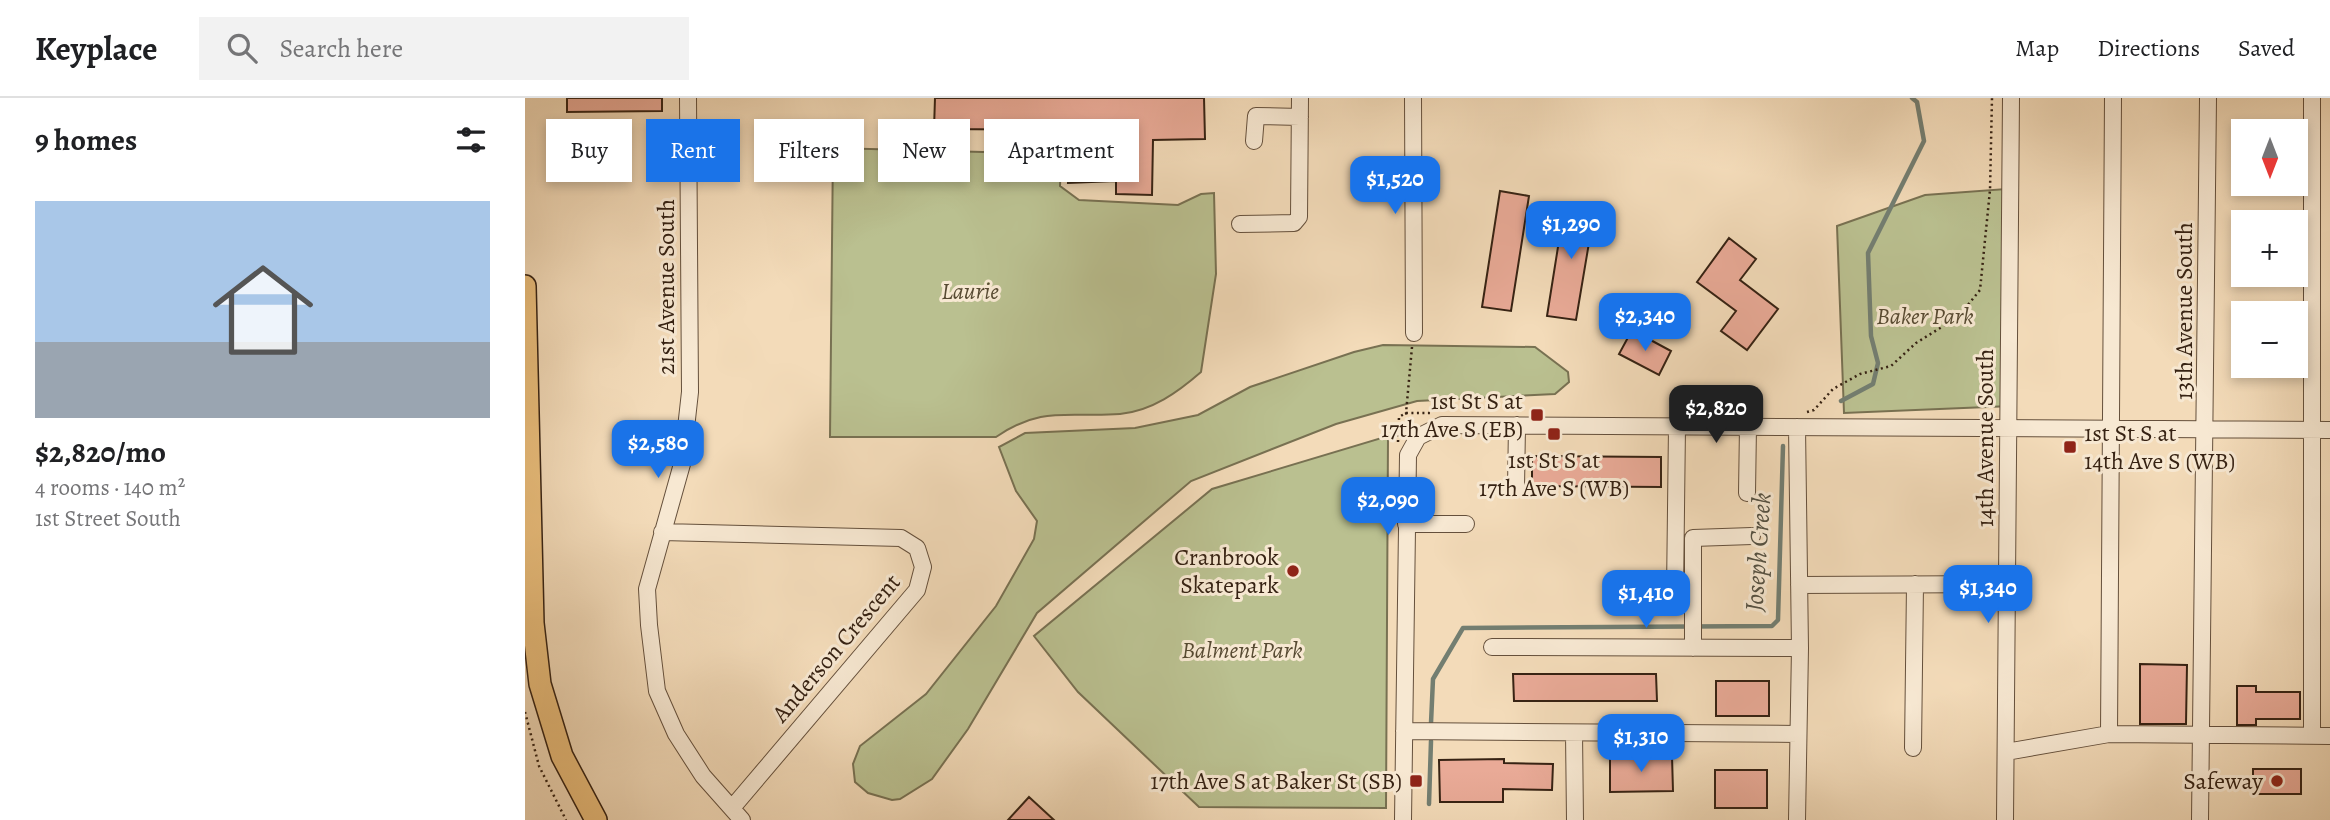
<!DOCTYPE html>
<meta charset="utf-8">
<style>
body{margin:0;font-family:Alegreya,serif;background:#f2f2f2;color:#202124;height:100vh;display:flex;flex-direction:column;font-size:26px;white-space:nowrap}
*{box-sizing:border-box;margin:0}
p{font-size:23px;color:#757577}
.icon{flex:none;width:38px;height:38px;fill:none;stroke:currentColor;stroke-width:2;stroke-linecap:round;stroke-linejoin:round}
.map{position:relative;flex:1;overflow:hidden}
.panel{display:flex;flex-direction:column;background:#fff;width:525px}
.panel>*{flex:none}
.top-card{position:absolute;left:21px;top:21px;width:665px;height:63px;display:flex;gap:14px}
.needle{width:46px;rotate:180deg}
.controls{position:absolute;left:1706px;top:21px;display:grid;gap:14px}
.controls a{display:grid;place-items:center;width:77px;height:77px;border-radius:0px;background:#fff;box-shadow:0 4px 10px #0003;font-size:35px}
.price{position:absolute;translate:-50% -60px;padding:0 16px;border-radius:14px;background:#1a73e8;color:#fff;font-size:23px;line-height:46px;filter:drop-shadow(0 2px 4px #0008)}
.price::after{content:'';position:absolute;left:50%;top:42px;width:21px;height:16px;margin-left:-10px;background:inherit;clip-path:polygon(0 0,100% 0,50% 100%)}
.price.selected{background:#222;color:#fff}
ul{padding:0;list-style:none}
li{display:grid;align-content:center;gap:14px;height:371px;padding:0 35px}
li+li{border-top:2px solid #e0e0e0}
li span{display:grid;place-items:center;height:217px;border-radius:0px;color:#555}
li>.icon{margin-inline-start:auto}
span .icon{width:126px;height:126px;fill:#fffc;stroke-width:1}
li b{font-size:30px}
h2{display:flex;justify-content:space-between;align-items:center;height:84px;padding:0 35px;font-size:30px}
.tag{padding:0 24px;border-radius:0px;background:#fff;box-shadow:0 4px 10px #0003;font-size:24px;line-height:63px}
.tag.selected{background:#1a73e8;color:#fff}
header{display:flex;align-items:center;gap:42px;box-sizing:border-box;height:98px;padding:0 35px;background:#fff;border-bottom:2px solid #e0e0e0}
header strong{font-size:33px}
nav{display:flex;gap:38px;margin-inline-start:auto;font-size:24px}
.search{width:490px;height:63px;background:#f2f2f2;display:flex;align-items:center;gap:18px;box-sizing:border-box;padding:0 24px;border-radius:0px;color:#757577;font-size:26px}
main{display:flex;flex:1;min-height:0}
.map>svg:first-child{display:block}
.green{fill:#bac090;stroke:#787152;stroke-width:2}
.lines{fill:none;stroke-linecap:round;stroke-linejoin:round}
.stream{stroke:#737e71;stroke-width:4.5}
.building{fill:#e9aa97;stroke:#362213;stroke-width:2}
.minor-casing{stroke:#65503c;stroke-width:18}
.major-casing{stroke:#362213;stroke-width:24}
.path{stroke:#362213;stroke-width:2.5;stroke-dasharray:2 3.5;stroke-linecap:butt}
.minor{stroke:#f7e8d2;stroke-width:16}
.major{stroke:#eabe7c;stroke-width:21}
.poi-dot{fill:#8f2418;stroke:#f7e8d2;stroke-width:2.5}
.labels{text-anchor:middle;dominant-baseline:central;stroke-width:6;stroke-linejoin:round;paint-order:stroke}
.street-label{font-size:24px;fill:#362213;stroke:#f7e8d2}
.park-label{font-size:24px;font-style:italic;fill:#574a32;stroke:#f7e8d2}
.poi-label{font-size:24px;fill:#362213;stroke:#f7e8d2;text-anchor:end}
.water-label{font-size:26px;font-style:italic;fill:#545042;stroke:#f7e8d2}
</style>
<header>
<strong>Keyplace</strong>
<div class="search"><svg class="icon" aria-label="search" viewBox="0 0 24 24"><circle cx="10" cy="10" r="6"/><path d="M15 15l6 6"/></svg>Search here</div>
<nav><a>Map</a><a>Directions</a><a>Saved</a></nav>
</header>
<main>
<section class="panel">
<h2>9 homes<svg class="icon" aria-label="filters" viewBox="0 0 24 24"><path d="M4 7h16M4 17h16"/><circle cx="9" cy="7" r="2"/><circle cx="15" cy="17" r="2"/></svg></h2>
<ul>
<li><span style="background:linear-gradient(#a9c7e8 65%,#9aa5b1 0)"><svg class="icon" aria-label="home" viewBox="0 0 24 24"><path d="M3 11l9-7 9 7M6 9v11h12V9"/></svg></span><div><b>$2,820/mo</b><p>4 rooms · 140 m²</p><p>1st Street South</p></div></li>
</ul>
</section>
<div class="map">
<svg width="1805" height="722" viewBox="0 0 1805 722">
<rect width="100%" height="100%" fill="#f3dbb9"/>
<filter id="stains"><feTurbulence type="fractalNoise" baseFrequency=".00286" numOctaves="4"/><feColorMatrix values="0 0 0 0 .2 0 0 0 0 .09 0 0 0 0 .02 0 0 0 .5 -.17"/></filter>
<radialGradient id="worn" r=".72"><stop offset=".6" stop-color="#630" stop-opacity="0"/><stop offset="1" stop-color="#630" stop-opacity=".3"/></radialGradient>
<path class="green" d="M 480,45 L 537,45 L 535,88 L 554,102 L 653,107 L 676,96 L 689,95 L 691,176 L 676,274 C 653,294 627,313 595,316 C 545,320 517,307 471,339 L 305,339 L 308,50 L 458,54 L 471,53 Z
M 1481,91 L 1486,308 L 1319,315 L 1312,128 L 1400,97 Z
M 858,247 L 1010,249 L 1043,274 L 1044,284 L 1030,296 L 892,303 L 811,326 L 666,383 L 512,515 L 443,631 L 407,681 L 375,701 L 367,702 L 343,695 L 330,684 L 328,666 L 335,648 L 401,596 L 471,508 L 509,441 L 512,423 L 491,393 L 474,349 L 500,335 L 610,330 L 673,317 L 725,289 L 829,254 Z
M 863,338 L 861,710 L 674,709 L 553,594 L 509,538 L 687,391 Z"/>
<g class="lines">
<path class="stream" d="M 1316,303 L 1348,286 L 1353,265 L 1346,238 L 1343,155 L 1399,43 L 1392,4 L 1387,0
M 906,625 L 908,581 L 938,530 L 1247,528 L 1253,522 L 1258,348
M 904,706 L 906,643"/>
</g>
<path class="building" d="M 42,0 L 137,0 L 137,13 L 42,14 Z
M 410,0 L 679,0 L 680,41 L 628,42 L 627,97 L 591,96 L 591,83 L 543,85 L 544,32 L 409,31 Z
M 975,93 L 1004,98 L 986,213 L 957,209 Z
M 1040,105 L 1070,109 L 1051,222 L 1022,218 Z
M 1204,140 L 1231,161 L 1215,182 L 1253,211 L 1222,252 L 1196,233 L 1211,213 L 1172,184 Z
M 1107,232 L 1146,253 L 1134,277 L 1094,256 Z
M 1007,358 L 1136,359 L 1136,389 L 1007,388 Z
M 1615,566 L 1662,567 L 1661,626 L 1615,626 Z
M 988,576 L 1131,576 L 1132,603 L 989,603 Z
M 1191,583 L 1244,583 L 1244,618 L 1191,618 Z
M 1712,588 L 1731,588 L 1731,594 L 1775,594 L 1775,621 L 1731,621 L 1731,627 L 1712,627 Z
M 1147,658 L 1148,693 L 1085,694 L 1085,659 Z
M 979,661 L 979,665 L 1028,666 L 1027,692 L 978,691 L 978,704 L 915,704 L 914,662 Z
M 1728,671 L 1776,671 L 1776,696 L 1728,696 Z
M 1190,672 L 1242,672 L 1242,710 L 1190,710 Z
M 504,699 L 529,722 L 483,722 Z"/>
<g class="lines">
<g class="minor-casing">
<path id="minor" d="M 163,0 L 165,294 L 157,366 L 122,491 L 124,527 L 132,593 L 151,636 L 178,678 L 217,722
M 888,0 L 889,235
M 729,43 L 731,18 L 775,19
M 715,126 L 769,125 L 774,119 L 775,0
M 991,390 L 992,327
M 1222,395 L 1223,328
M 881,426 L 941,426
M 137,434 L 376,440 L 392,450 L 398,469 L 392,492 L 207,710
M 1274,487 L 1482,486
M 1150,494 L 1152,328
M 967,549 L 1275,550
M 1168,550 L 1168,440 L 1227,438
M 879,633 L 1273,636
M 1049,635 L 1050,722
M 1584,636 L 1588,0
M 1787,637 L 1787,0
M 1388,650 L 1390,486
M 1481,654 L 1584,636 L 1805,638
M 878,722 L 883,357 L 893,339 L 917,327 L 1805,332
M 1272,722 L 1275,550 L 1272,329
M 1480,722 L 1486,0
M 1675,722 L 1683,0"/>
</g>
<g class="major-casing">
<path id="major" d="M 0,188 L 8,525 L 15,586 L 37,658 L 71,722"/>
</g>
<path class="path" d="M 887,249 L 881,315 L 887,328
M 1282,314 L 1289,312 L 1308,291 L 1335,276 L 1366,268 L 1391,245 L 1433,219 L 1455,192 L 1465,92 L 1467,0
M 873,344 L 874,319 L 881,315 L 908,315
M 0,614 L 14,668 L 41,722"/>
<use href="#minor" class="minor"/>
<use href="#major" class="major"/>
</g>
<g class="poi-dot">
<rect x="1005" y="310" width="14" height="14" rx="3.5"/>
<rect x="1022" y="329" width="14" height="14" rx="3.5"/>
<rect x="1538" y="342" width="14" height="14" rx="3.5"/>
<circle cx="768" cy="473" r="7"/>
<rect x="884" y="676" width="14" height="14" rx="3.5"/>
<circle cx="1752" cy="683" r="7"/>
</g>
<g class="labels">
<g class="street-label">
<text transform="translate(141 189) rotate(-90)">21st Avenue South</text>
<text transform="translate(1659 213) rotate(-90)">13th Avenue South</text>
<text transform="translate(1460 340) rotate(-90)">14th Avenue South</text>
<text transform="translate(311 550) rotate(-50)">Anderson Crescent</text>
</g>
<g class="park-label">
<text x="445" y="193">Laurie</text>
<text x="1400" y="218">Baker Park</text>
<text x="717" y="552">Balment Park</text>
</g>
<g class="poi-label">
<text x="998" y="303">1st St S at<tspan x="998" dy="28">17th Ave S (EB)</tspan></text>
<text x="1559" y="335" text-anchor="start">1st St S at<tspan x="1559" dy="28">14th Ave S (WB)</tspan></text>
<text x="1029" y="362" text-anchor="middle">1st St S at<tspan x="1029" dy="28">17th Ave S (WB)</tspan></text>
<text x="754" y="459">Cranbrook<tspan x="754" dy="28">Skatepark</tspan></text>
<text x="877" y="683">17th Ave S at Baker St (SB)</text>
<text x="1738" y="683">Safeway</text>
</g>
<g class="water-label">
<text transform="translate(1233 454) rotate(-86)">Joseph Creek</text>
</g>
</g>
<rect width="100%" height="100%" filter="url(#stains)"/>
<rect width="100%" height="100%" fill="url(#worn)"/>
</svg>
<div class="controls">
<a><svg class="needle" viewBox="-14 -14 28 28"><path d="M0-13l5 13h-10z" fill="#e53935"/><path d="M0 13l5-13h-10z" fill="#757577"/></svg></a>
<a>+</a>
<a>−</a>
</div>
<b class="price" style="left:870px;top:118px">$1,520</b>
<b class="price" style="left:1046px;top:163px">$1,290</b>
<b class="price" style="left:1120px;top:255px">$2,340</b>
<b class="price selected" style="left:1191px;top:347px">$2,820</b>
<b class="price" style="left:133px;top:382px">$2,580</b>
<b class="price" style="left:863px;top:439px">$2,090</b>
<b class="price" style="left:1463px;top:527px">$1,340</b>
<b class="price" style="left:1121px;top:532px">$1,410</b>
<b class="price" style="left:1116px;top:676px">$1,310</b>
<div class="top-card">
<a class="tag">Buy</a>
<a class="tag selected">Rent</a>
<a class="tag">Filters</a>
<a class="tag">New</a>
<a class="tag">Apartment</a>
</div>
</div>
</main>
